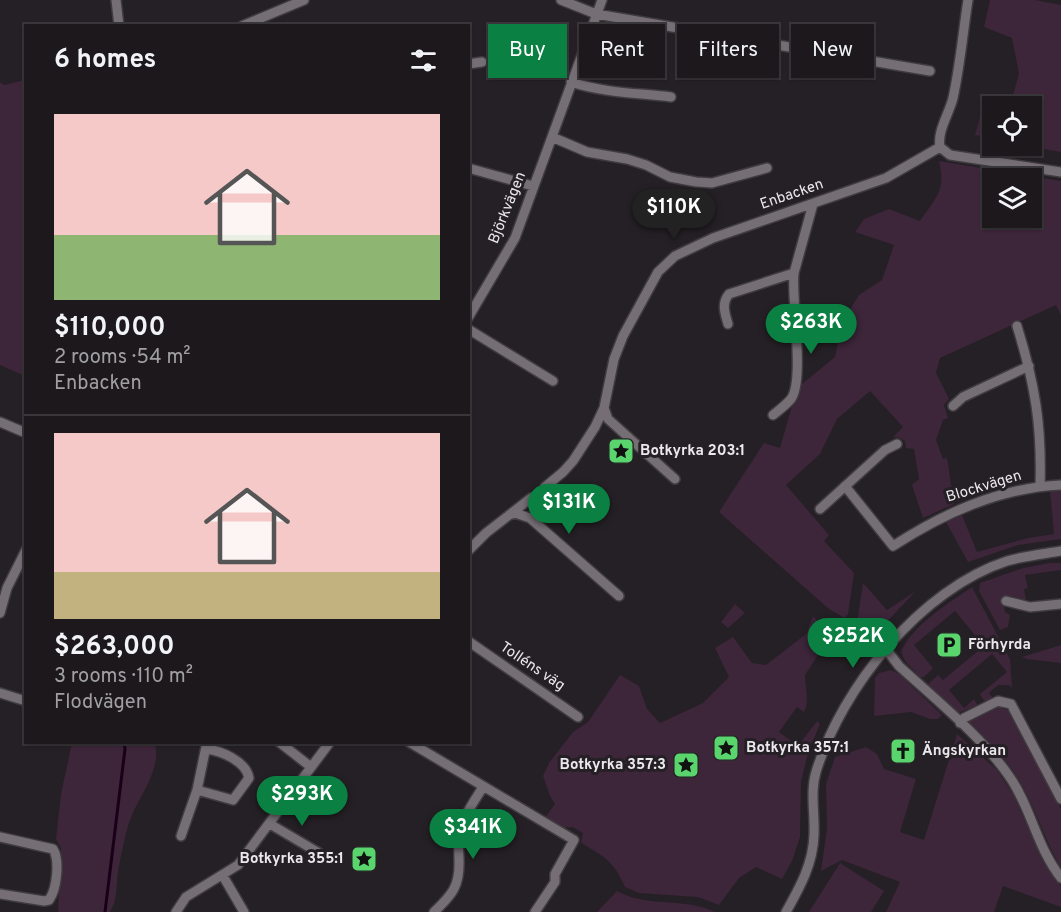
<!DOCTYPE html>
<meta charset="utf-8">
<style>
body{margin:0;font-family:Overpass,sans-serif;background:#252125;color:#f1f3f6;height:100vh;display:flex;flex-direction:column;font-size:22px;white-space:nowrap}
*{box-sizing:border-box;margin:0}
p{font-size:20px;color:#a0a0a3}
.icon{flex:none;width:33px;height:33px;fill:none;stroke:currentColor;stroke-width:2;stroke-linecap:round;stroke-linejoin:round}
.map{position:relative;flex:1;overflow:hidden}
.details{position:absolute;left:24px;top:24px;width:446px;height:720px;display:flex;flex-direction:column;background:#1c181c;border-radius:0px;box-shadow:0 2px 4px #0004,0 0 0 2px #3a373b}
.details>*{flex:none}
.guide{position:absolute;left:488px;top:24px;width:483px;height:54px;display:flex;gap:12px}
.tools{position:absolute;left:982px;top:96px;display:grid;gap:12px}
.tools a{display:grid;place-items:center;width:60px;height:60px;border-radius:0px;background:#1c181c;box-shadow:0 2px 4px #0004,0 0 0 2px #3a373b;font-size:30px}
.price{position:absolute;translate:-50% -51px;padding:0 14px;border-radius:21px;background:#0b8043;color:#fff;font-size:20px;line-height:39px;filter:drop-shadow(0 2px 3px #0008)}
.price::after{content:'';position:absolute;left:50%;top:36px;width:18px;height:14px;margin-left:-9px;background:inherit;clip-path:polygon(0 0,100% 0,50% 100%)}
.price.on{background:#222;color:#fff}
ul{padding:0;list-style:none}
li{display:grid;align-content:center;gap:12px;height:318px;padding:0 30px}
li+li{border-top:2px solid #3a373b}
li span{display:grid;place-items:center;height:186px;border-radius:0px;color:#555}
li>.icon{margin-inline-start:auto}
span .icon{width:108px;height:108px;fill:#fffc;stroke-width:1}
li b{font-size:26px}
h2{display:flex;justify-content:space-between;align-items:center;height:72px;padding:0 30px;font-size:26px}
.tag{padding:0 21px;border-radius:0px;background:#1c181c;box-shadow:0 2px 4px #0004,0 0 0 2px #3a373b;font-size:21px;line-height:54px}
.tag.on{background:#0b8043;color:#fff}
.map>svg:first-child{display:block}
.green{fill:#3d253a;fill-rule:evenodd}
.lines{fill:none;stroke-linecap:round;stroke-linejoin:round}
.stream{stroke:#190018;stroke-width:3}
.minor-casing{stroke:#3f3b3f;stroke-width:12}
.minor{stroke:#756f75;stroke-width:9}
.labels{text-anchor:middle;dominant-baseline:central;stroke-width:6;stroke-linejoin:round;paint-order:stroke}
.street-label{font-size:15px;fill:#ebe8eb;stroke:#252025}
.poi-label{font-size:15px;font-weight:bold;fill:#ebe8eb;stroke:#252025;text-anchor:start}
</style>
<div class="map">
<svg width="1061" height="912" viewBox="0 0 1061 912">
<rect width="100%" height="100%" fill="#252025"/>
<path class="green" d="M 990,0 L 1035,0 L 1061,5 L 1061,152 L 1028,146 L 1032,146 L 1032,106 L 1010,106 L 1019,74 L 1012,38 L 984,27 Z
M 25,80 L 26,80 L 25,376 L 0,365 L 0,82 L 4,85 Z
M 981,113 L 993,113 L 993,138 L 975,135 Z
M 939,161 L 1061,181 L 1061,315 L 1056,305 L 940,358 L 936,373 L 949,399 L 944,405 L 948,418 L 943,420 L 936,440 L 943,459 L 947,458 L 954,504 L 923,518 L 912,485 L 919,479 L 914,449 L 906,448 L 905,441 L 900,438 L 893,437 L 903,427 L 870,391 L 837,419 L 820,454 L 786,485 L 829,535 L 824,541 L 854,573 L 848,614 L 845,618 L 829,609 L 719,512 L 764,443 L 780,448 L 797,388 L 835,357 L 842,322 L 859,295 L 882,280 L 894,245 L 855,232 L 864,219 L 889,209 L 920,221 C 936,197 946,191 939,161 ZM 993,178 L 1032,178 L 1032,218 L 993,218 Z
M 1061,489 L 1061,539 L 1018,545 L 968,562 L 946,522 L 962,515 L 977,552 L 1028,538 L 1054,534 L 1050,490 Z
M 1050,563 L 1061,563 L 1061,570 L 1025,575 L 1028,588 L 1024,589 L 1026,601 L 1013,596 L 1003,599 L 1005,612 L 1010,615 L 1008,627 L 1000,630 L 979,591 L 980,583 L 1023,568 Z
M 863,583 L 887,610 L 916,591 L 877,632 L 857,623 Z
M 972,587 L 1010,659 L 1012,688 L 1009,685 L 998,685 L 989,693 L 993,698 L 984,701 L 980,694 L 1007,672 L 992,654 L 949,690 L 964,708 L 974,699 L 977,705 L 958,713 L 928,684 L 938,675 L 943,680 L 984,646 L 955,611 L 914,645 L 933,668 L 924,677 L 920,677 L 905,661 L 901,652 C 912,625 949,603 972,587 Z
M 735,604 L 745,613 L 728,628 L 721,622 Z
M 813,616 L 831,635 L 805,675 C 805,687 810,701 804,712 L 797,707 L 779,732 L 798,746 L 817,721 L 820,724 L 808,753 L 801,782 L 800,837 L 792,861 L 782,879 L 756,867 L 739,878 L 719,905 L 698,897 L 639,893 L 625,887 C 613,860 605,857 581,843 L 583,833 L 573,827 L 557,828 L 544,819 L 555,804 L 550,796 L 543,776 L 549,763 L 573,732 L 588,722 L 620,675 L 639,686 L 647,709 L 660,723 L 703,703 L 729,677 L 715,648 L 733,637 L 752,663 L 766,665 L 806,634 Z
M 1061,645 L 1061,663 L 1027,659 L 1022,657 Z
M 891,670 L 899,674 L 942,715 L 938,719 L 930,719 L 911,712 L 874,716 L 875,678 L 879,673 Z
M 1000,706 L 1012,713 L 1061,809 L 1061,868 C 1046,842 1037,813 1023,787 C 1009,761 990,743 968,724 L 969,720 Z
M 957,734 L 997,770 L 1014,796 L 1043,862 L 1061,886 L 1061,907 L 1003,886 L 994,912 L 886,912 L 900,882 L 842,860 L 821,871 L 827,828 L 826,784 L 835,757 L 866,747 L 877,754 L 884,769 L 916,779 L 900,832 L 924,840 Z
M 72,743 L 155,743 C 162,773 136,798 128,826 C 124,840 121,856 118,871 C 116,886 118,899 110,912 L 59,912 L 58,909 L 61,848 L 56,839 L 61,794 Z
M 840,863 L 884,891 L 871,912 L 809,912 Z
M 617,891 C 647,908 685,897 715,912 L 597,912 Z"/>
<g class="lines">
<path class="stream" d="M 105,912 L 125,749 L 124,742"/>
<g class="minor-casing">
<path id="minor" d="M 116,0 L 119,26
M 561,0 L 596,14 L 930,71
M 968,0 C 963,32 960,66 953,98 C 949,114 937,131 940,147 L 950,155 L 1061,172
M 242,26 L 304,0
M 468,64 L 482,62
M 571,82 C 604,93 638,93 671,97
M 552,137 L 587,152 L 627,159 L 646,165 L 670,177 L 696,182 L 712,183 L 767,168
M 468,168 L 533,186
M 468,318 L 515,238 L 602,0
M 728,324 C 725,313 721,304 729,294 L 794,273 L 813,204
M 1017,326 C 1035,384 1042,426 1040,486
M 468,329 L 553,381
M 953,406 L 963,397 L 1029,366
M 604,408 L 608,419 L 675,479
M 773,415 C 779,410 786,405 791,399 C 805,380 791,300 794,273
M 0,422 L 26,433
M 845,486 L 893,546 C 944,513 999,488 1061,485
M 545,487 L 563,472 L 573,461 L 595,427 L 604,408 L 614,359 L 623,336 L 658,272 L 675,256 L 713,238 L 886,178 L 940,147
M 820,509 L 885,450 L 897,444
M 509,515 L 515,513 L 530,518 L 619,596
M 468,551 L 486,533 L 531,498
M 1006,601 L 1030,607 L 1061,604
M 0,613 L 7,588 L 26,550
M 468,641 L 578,717
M 886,649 L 899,666 C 934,698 983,738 1009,776 C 1031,807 1036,846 1061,878
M 0,693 L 26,701
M 960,723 L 964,718 L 998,701 L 1011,704 L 1061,799
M 279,742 L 311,767
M 409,742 L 574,840 L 555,874 L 555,882 L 535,912
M 197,790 L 233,800 L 249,778 C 246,761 221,751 207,749
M 270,824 L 319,853
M 181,836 L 197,790 L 207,742
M 0,837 L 53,849 C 60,860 57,889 49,900 L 44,901 L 0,894
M 223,876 L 244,912
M 176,912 L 186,897 L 238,865 L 330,742
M 434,912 C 452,895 460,886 459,860 C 459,853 458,845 459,837 C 462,818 473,803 483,787
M 786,912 C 800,887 813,864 814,835 C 815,814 810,792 816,772 C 842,687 921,589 1007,561 C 1024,556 1043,554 1061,551"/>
</g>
<use href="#minor" class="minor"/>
</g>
<defs>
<g id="sight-square" transform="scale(1.35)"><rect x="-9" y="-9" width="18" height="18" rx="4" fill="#5ad56e" stroke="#252025"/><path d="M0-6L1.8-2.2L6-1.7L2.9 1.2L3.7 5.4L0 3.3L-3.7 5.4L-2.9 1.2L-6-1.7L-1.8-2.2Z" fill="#111"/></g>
<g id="parking-square" transform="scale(1.35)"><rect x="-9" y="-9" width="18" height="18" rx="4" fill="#5ad56e" stroke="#252025"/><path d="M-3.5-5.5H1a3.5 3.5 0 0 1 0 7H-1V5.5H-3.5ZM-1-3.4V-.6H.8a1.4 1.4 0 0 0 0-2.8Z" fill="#111"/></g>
<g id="church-square" transform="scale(1.35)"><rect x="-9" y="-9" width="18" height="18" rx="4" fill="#5ad56e" stroke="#252025"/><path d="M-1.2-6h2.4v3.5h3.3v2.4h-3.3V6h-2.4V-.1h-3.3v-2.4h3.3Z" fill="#111"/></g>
</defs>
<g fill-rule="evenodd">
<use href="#sight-square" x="621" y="451"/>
<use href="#parking-square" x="949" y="645"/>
<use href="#sight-square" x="726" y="748"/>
<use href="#church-square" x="903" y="751"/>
<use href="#sight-square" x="686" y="765"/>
<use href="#sight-square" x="364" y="859"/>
</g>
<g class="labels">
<g class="street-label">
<text transform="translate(792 195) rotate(-19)">Enbacken</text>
<text transform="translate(508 208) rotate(-68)">Björkvägen</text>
<text transform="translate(984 487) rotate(-17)">Blockvägen</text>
<text transform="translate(532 667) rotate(34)">Tolléns väg</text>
</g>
<g class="poi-label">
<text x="640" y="451">Botkyrka 203:1</text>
<text x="968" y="645">Förhyrda</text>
<text x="746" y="748">Botkyrka 357:1</text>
<text x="922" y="751">Ängskyrkan</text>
<text x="666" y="765" text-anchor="end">Botkyrka 357:3</text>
<text x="344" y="859" text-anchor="end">Botkyrka 355:1</text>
</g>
</g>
</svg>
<div class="tools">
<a><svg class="icon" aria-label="locate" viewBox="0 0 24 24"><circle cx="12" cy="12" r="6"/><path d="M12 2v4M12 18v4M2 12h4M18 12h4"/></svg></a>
<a><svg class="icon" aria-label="layers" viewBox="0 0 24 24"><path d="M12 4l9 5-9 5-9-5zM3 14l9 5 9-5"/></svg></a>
</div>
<b class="price on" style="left:674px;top:240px">$110K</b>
<b class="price" style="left:811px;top:355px">$263K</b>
<b class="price" style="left:569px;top:535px">$131K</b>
<b class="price" style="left:853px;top:669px">$252K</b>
<b class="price" style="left:302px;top:827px">$293K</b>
<b class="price" style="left:473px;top:860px">$341K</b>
<div class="guide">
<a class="tag on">Buy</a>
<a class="tag">Rent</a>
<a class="tag">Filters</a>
<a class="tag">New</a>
</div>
<section class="details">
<h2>6 homes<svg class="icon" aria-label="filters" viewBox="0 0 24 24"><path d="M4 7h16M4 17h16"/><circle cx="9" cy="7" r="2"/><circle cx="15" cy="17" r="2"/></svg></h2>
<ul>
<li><span style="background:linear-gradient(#f6c9c9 65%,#8fb573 0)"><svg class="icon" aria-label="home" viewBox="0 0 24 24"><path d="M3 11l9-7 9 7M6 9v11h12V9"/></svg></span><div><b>$110,000</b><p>2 rooms · 54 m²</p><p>Enbacken</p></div></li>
<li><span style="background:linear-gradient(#f6c9c9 75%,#c2b280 0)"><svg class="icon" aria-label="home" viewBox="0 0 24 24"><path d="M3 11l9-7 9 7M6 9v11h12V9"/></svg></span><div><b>$263,000</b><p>3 rooms · 110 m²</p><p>Flodvägen</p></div></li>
</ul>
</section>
</div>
